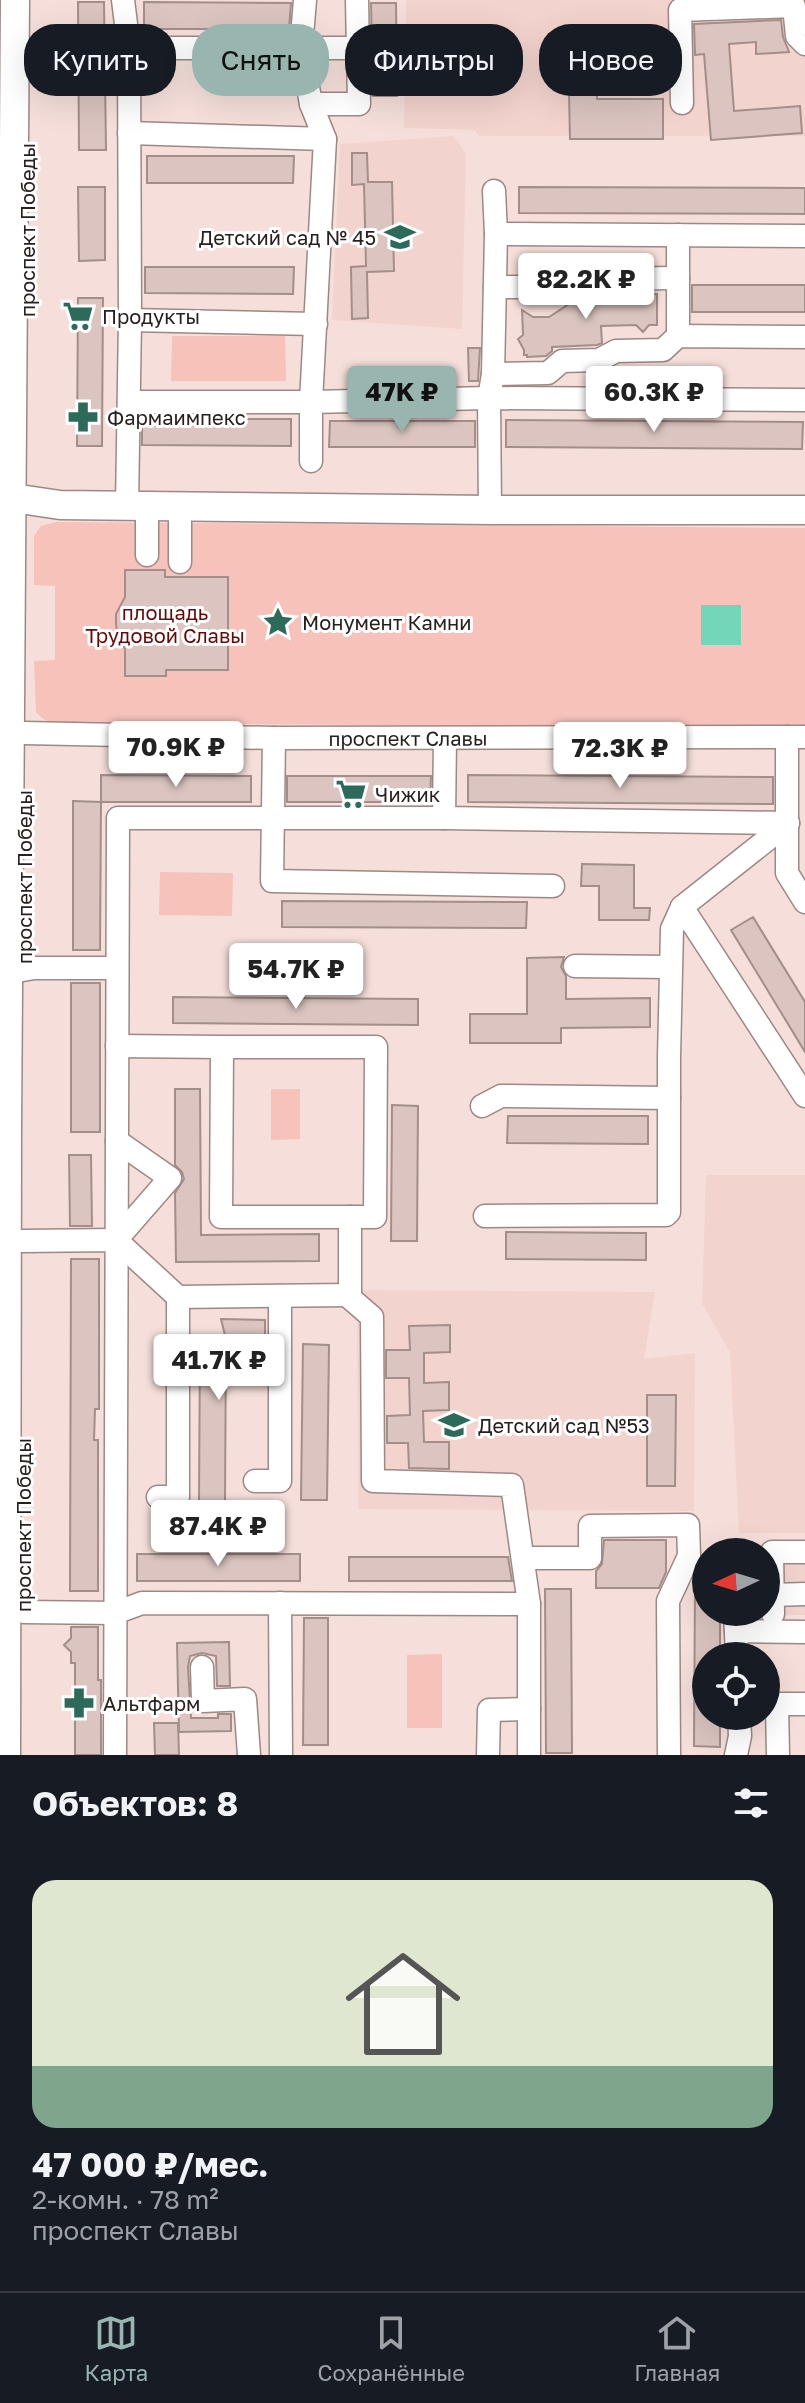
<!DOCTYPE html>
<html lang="ru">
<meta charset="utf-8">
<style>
body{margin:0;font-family:"Golos Text",sans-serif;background:#20242c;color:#f1f3f6;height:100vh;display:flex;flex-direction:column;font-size:30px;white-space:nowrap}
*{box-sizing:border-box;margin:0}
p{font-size:26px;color:#9ea1a6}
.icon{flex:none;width:44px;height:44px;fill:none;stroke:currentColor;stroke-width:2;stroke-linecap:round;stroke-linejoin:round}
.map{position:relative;height:1755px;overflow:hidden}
.panel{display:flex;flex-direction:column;background:#171b24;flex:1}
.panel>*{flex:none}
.hud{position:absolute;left:24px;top:24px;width:758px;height:72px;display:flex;gap:16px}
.needle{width:52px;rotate:266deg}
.controls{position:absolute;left:692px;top:1538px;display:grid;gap:16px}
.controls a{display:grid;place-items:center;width:88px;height:88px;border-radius:50%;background:#171b24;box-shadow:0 8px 32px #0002;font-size:40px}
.price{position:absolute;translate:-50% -68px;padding:0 18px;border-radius:8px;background:#fff;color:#222;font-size:26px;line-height:52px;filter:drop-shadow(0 2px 4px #0008)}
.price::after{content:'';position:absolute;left:50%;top:48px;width:24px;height:18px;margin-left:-12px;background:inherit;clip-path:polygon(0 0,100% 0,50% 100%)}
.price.active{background:#98b6af;color:#111}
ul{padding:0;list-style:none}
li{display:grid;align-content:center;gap:16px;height:424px;padding:0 32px}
li span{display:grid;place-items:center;height:248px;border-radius:24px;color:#555}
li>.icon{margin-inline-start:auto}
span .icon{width:144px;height:144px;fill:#fffc;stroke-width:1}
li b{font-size:34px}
h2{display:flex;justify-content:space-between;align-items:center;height:96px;padding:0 32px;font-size:34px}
.chip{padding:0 28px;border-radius:32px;background:#171b24;box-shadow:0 8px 32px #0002;font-size:28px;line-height:72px}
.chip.active{background:#98b6af;color:#111}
.menu{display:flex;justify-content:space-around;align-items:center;height:112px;border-top:2px solid #363941;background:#171b24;font-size:22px;color:#9ea1a6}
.menu a{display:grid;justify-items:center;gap:4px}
.menu .active{color:#98b6af}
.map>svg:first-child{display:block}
.built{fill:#f3d3ce}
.green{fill:#f6c2ba}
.water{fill:#74d6b8}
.building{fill:#dcc5c1;stroke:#a38e8a;stroke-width:2}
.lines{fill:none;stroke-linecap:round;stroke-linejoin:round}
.minor-casing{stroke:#9d8885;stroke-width:25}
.major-casing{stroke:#9d8885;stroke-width:31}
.minor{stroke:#fff;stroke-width:22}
.major{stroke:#fff;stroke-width:28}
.labels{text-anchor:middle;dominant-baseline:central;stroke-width:6;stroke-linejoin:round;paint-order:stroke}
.street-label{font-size:20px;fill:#28201e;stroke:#fff}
.poi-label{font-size:20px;fill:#28201e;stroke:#fff;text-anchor:start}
.park-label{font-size:20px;fill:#6d0707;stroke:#fff}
</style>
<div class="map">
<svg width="805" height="1755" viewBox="0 0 805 1755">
<rect width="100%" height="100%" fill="#f6dfdb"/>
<path class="built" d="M 406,0 L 805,0 L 805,136 L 479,136 L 475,130 L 404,128 Z
M 454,136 L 466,154 L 462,329 L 332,320 L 340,144 Z
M 706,1175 L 805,1175 L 805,1533 L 739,1533 L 730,1352 L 702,1304 Z
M 357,1290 L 655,1292 L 644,1359 L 695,1353 L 694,1511 L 358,1509 Z
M 751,1548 L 805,1548 L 805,1615 L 751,1615 L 751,1612 L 766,1612 L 766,1552 L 751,1552 Z"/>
<path class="green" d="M 172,336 L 285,336 L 286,381 L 171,381 Z
M 56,522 L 805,528 L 805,728 L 52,723 L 43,719 L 36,712 L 34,661 L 55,660 L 55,586 L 34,585 L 34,536 L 41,526 Z
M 160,872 L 233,873 L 232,916 L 159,915 Z
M 271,1089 L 300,1089 L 300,1139 L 271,1140 Z
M 442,1654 L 442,1728 L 407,1728 L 407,1655 Z"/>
<path class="water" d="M 701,605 L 741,605 L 741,645 L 701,645 Z"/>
<path class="building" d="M 78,2 L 104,2 L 106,150 L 79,150 Z
M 144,2 L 291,3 L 289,29 L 144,29 Z
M 371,3 L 396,3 L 397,96 L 373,96 Z
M 781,20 L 783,37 L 789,52 L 756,54 L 756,42 L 729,44 L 734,111 L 800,106 L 802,133 L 711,140 L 704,54 L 695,55 L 694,24 Z
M 597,91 L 597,99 L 663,99 L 663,139 L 570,139 L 569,92 Z
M 352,153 L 367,153 L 368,182 L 392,182 L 394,271 L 367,272 L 368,318 L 352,319 L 351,267 L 366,266 L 364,184 L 352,185 Z
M 147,156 L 294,156 L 293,183 L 147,183 Z
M 78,187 L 105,187 L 105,260 L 79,261 Z
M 519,187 L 805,188 L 805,214 L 519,213 Z
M 145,267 L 294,267 L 293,294 L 145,293 Z
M 692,285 L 805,285 L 805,312 L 692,312 Z
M 592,293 L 599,293 L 601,295 L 657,294 L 657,325 L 649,325 L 643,332 L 636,325 L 601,326 L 602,343 L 597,345 L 552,347 L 552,351 L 546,356 L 527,357 L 527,355 L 524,355 L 524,350 L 518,339 L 523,335 L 522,310 L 533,317 L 549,317 L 569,304 L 569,296 L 586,296 Z
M 78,298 L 103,298 L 102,446 L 77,446 Z
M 468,348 L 480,348 L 478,381 L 469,381 Z
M 142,419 L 291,419 L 291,446 L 142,445 Z
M 506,420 L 803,422 L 802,449 L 506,447 Z
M 330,421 L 475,421 L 475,447 L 329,447 Z
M 125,570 L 165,570 L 165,577 L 228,577 L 228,670 L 166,670 L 166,676 L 125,676 L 125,649 L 117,634 L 116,623 L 116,614 L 125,597 Z
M 101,775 L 251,776 L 251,802 L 101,802 Z
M 468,775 L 773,777 L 773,804 L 468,802 Z
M 287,776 L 431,776 L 430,802 L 287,802 Z
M 73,801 L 101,802 L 100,950 L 73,950 Z
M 582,864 L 634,865 L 634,908 L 650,908 L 649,920 L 599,920 L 599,886 L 581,886 Z
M 282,901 L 527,902 L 526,928 L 282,927 Z
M 753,917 L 805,1002 L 805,1052 L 731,930 Z
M 564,957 L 561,967 L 566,976 L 566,999 L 650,998 L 650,1027 L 561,1028 L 561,1043 L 470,1043 L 470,1014 L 527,1014 L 527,958 Z
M 71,983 L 100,983 L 100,1132 L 71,1132 Z
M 173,997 L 418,999 L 418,1025 L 173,1023 Z
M 175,1089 L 200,1089 L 201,1235 L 319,1234 L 319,1261 L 176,1262 L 175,1193 L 184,1179 L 182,1172 L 175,1165 Z
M 392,1105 L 418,1106 L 417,1241 L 391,1241 Z
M 508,1116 L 648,1116 L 648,1144 L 507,1143 Z
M 69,1155 L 91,1155 L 92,1226 L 70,1226 Z
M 506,1232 L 646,1233 L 646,1260 L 506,1259 Z
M 71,1259 L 99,1259 L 99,1409 L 95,1409 L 94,1440 L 98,1440 L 98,1591 L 70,1591 Z
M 221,1319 L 265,1320 L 265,1345 L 228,1349 L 226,1339 L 225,1502 L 199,1502 L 200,1339 L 226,1339 Z
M 450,1325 L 450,1352 L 424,1353 L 424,1383 L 449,1382 L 449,1410 L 423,1411 L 424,1442 L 449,1442 L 449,1469 L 409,1468 L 408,1443 L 387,1443 L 387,1416 L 410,1415 L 409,1378 L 386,1378 L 386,1350 L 410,1350 L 409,1326 Z
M 303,1344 L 329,1345 L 327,1500 L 301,1500 Z
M 647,1395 L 676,1395 L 675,1486 L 647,1486 Z
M 604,1540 L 666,1540 L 666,1572 L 659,1588 L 596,1588 L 596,1571 L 602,1564 Z
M 137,1554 L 300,1554 L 300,1581 L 137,1581 Z
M 349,1557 L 508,1557 L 512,1581 L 349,1581 Z
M 695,1582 L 706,1582 L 706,1612 L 720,1612 L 720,1656 L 706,1656 L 706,1716 L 720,1716 L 720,1747 L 694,1746 Z
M 545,1589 L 571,1589 L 572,1753 L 546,1753 Z
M 304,1618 L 328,1618 L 328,1745 L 303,1745 Z
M 71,1627 L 98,1627 L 98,1680 L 101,1680 L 101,1755 L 75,1755 L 75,1663 L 71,1663 L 71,1652 L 64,1645 L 71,1638 Z
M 229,1642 L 230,1686 L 217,1686 L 216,1656 L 202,1653 L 190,1656 L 188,1667 L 191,1718 L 218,1718 L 218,1714 L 231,1714 L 231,1731 L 179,1732 L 177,1643 Z
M 154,1723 L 178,1723 L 179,1755 L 155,1755 Z"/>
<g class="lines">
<g class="minor-casing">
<g id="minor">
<path d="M 123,0 L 129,48 L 130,320 L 127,506"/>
<path d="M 305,0 L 301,48 L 311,104 L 325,139 L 311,402 L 311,461"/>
<path d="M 129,48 L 358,48"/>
<path d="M 682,103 L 680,10 L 794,6 L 797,36 L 805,44"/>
<path d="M 311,104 L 359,104 L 357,0"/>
<path d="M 129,133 L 325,139"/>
<path d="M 496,234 L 805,236"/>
<path d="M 495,287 L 554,287 L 577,279 L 678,278"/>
<path d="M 130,320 L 316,324"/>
<path d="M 678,336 L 678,235"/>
<path d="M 493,374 L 548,373 L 562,361 L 599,360 L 616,351 L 663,350 L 678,336 L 805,337"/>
<path d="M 129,402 L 311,402 L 489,398 L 805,400"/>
<path d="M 490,510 L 489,398 L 493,374 L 496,234 L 494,191"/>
<path d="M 147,555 L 147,506"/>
<path d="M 180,562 L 180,506"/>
<path id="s1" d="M 24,733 L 274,738 L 805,737"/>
<path d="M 787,737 L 787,873 L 805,902"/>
<path d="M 274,738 L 272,881 L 553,886"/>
<path d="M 444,818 L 445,738"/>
<path d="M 682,907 L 805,1096"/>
<path d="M 575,966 L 670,967"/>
<path d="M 0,974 L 34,968 L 116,968"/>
<path d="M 117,1046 L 222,1047 L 221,1217 L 375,1217 L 376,1047 L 222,1047"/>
<path d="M 482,1106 L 501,1096 L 669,1098"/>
<path d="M 485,1216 L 666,1215 L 669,1212 L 669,1057 L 672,929 L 682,907 L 788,823"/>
<path d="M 350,1217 L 350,1298 L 372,1317 L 373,1481 L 512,1485 L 529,1604"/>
<path d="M 116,1240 L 170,1178 L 117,1141"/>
<path d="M 22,1241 L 116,1240 L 178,1297 L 350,1295"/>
<path d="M 255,1481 L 280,1481 L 280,1296"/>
<path d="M 158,1497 L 178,1497 L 178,1297"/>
<path d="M 523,1558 L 590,1558 L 590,1526 L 688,1525 L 689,1556 L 668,1601 L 669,1755"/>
<path d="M 773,1595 L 805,1594"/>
<path d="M 280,1603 L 281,1755"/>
<path d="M 24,1612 L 115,1613 L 142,1603 L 529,1604 L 529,1755"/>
<path d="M 735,1612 L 737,1656"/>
<path d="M 773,1614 L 772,1552 L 805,1552"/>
<path d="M 736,1631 L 805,1632"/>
<path d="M 202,1667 L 203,1701 L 245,1699 L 249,1755"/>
<path d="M 766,1704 L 805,1704"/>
<path d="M 777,1704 L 778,1755"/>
<path d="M 115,1755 L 118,818 L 444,818 L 788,823"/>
<path d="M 488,1755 L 489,1710 L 529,1709"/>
<path d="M 736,1755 L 740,1736 L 739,1716"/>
</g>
</g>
<g class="major-casing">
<path id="major" d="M 13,498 L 60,505 L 147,506 L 490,510 L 805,510
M 6,1755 L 7,1130 L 15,0"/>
</g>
<use href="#minor" class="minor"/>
<use href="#major" class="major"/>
</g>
<defs>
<g id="school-bare" transform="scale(2.4)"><path d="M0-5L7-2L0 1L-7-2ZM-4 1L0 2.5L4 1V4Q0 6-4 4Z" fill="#2c6b59" stroke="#fff" stroke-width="2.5" paint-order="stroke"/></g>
<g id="supermarket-bare" transform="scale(2.4)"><path d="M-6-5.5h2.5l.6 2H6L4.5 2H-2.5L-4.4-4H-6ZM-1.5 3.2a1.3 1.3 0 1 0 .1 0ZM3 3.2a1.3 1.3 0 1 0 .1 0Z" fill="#2c6b59" stroke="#fff" stroke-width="2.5" paint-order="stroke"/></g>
<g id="pharmacy-bare" transform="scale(2.4)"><path d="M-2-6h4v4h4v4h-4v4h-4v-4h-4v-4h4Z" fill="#2c6b59" stroke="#fff" stroke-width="2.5" paint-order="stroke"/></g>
<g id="sight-bare" transform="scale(2.4)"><path d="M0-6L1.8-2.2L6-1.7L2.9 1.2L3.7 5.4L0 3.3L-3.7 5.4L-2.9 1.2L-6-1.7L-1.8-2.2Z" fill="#2c6b59" stroke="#fff" stroke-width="2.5" paint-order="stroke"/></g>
</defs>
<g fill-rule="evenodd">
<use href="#school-bare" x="400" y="237"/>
<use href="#supermarket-bare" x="78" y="316"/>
<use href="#pharmacy-bare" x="83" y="417"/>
<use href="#sight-bare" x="278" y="622"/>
<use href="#supermarket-bare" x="351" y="794"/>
<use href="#school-bare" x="454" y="1425"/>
<use href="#pharmacy-bare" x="79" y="1703"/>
</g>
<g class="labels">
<g class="street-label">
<text transform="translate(27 230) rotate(-90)">проспект Победы</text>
<text stroke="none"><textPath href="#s1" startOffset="384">проспект Славы</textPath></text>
<text transform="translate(24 877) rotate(-90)">проспект Победы</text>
<text transform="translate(23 1525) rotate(-90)">проспект Победы</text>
</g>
<g class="poi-label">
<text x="376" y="237" text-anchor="end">Детский сад № 45</text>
<text x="102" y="316">Продукты</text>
<text x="107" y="417">Фармаимпекс</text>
<text x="302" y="622">Монумент Камни</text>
<text x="375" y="794">Чижик</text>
<text x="478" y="1425">Детский сад №53</text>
<text x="103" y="1703">Альтфарм</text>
</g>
<g class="park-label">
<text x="165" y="612">площадь<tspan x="165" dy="23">Трудовой Славы</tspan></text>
</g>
</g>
</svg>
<div class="controls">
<a><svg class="needle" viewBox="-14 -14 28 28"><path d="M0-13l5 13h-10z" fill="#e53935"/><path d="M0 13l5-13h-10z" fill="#9ea1a6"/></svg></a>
<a><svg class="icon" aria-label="locate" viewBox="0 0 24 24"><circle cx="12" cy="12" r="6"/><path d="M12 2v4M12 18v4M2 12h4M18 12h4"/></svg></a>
</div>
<b class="price" style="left:586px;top:321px">82.2K ₽</b>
<b class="price active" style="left:402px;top:434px">47K ₽</b>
<b class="price" style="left:654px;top:434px">60.3K ₽</b>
<b class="price" style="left:176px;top:789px">70.9K ₽</b>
<b class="price" style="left:620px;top:790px">72.3K ₽</b>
<b class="price" style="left:296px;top:1011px">54.7K ₽</b>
<b class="price" style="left:219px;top:1402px">41.7K ₽</b>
<b class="price" style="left:218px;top:1568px">87.4K ₽</b>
<div class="hud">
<a class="chip">Купить</a>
<a class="chip active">Снять</a>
<a class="chip">Фильтры</a>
<a class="chip">Новое</a>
</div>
</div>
<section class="panel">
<h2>Объектов: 8<svg class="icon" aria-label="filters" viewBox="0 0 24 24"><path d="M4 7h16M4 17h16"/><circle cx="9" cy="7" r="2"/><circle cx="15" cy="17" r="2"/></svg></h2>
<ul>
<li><span style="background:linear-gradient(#dfe7d0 75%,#7fa58c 0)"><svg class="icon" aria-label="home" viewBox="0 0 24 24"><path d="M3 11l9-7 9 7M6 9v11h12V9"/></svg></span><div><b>47 000 ₽/мес.</b><p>2-комн. · 78 m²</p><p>проспект Славы</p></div></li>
</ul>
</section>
<nav class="menu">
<a class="active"><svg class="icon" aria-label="map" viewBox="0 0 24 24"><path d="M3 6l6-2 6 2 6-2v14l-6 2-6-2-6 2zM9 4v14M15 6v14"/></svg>Карта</a>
<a><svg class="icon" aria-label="saved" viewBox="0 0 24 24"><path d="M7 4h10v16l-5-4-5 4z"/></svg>Сохранённые</a>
<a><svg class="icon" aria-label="home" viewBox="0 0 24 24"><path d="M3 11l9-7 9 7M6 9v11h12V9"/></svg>Главная</a>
</nav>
